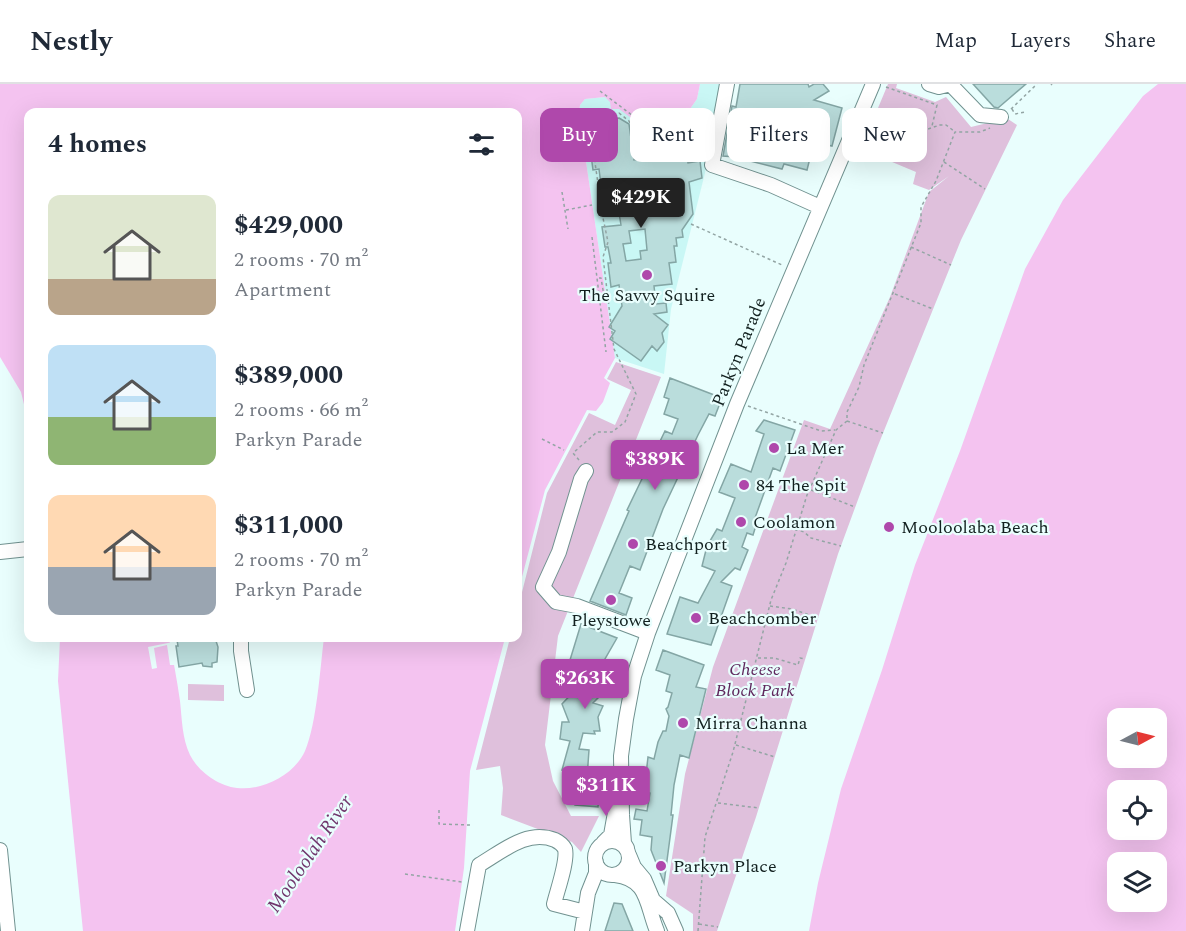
<!DOCTYPE html>
<meta charset="utf-8">
<style>
body{margin:0;font-family:Spectral,serif;background:#f6f6f7;color:#1f2937;height:100vh;display:flex;flex-direction:column;font-size:22px;white-space:nowrap}
*{box-sizing:border-box;margin:0}
p{font-size:20px;color:#747a83}
.icon{flex:none;width:33px;height:33px;fill:none;stroke:currentColor;stroke-width:2;stroke-linecap:round;stroke-linejoin:round}
.map{position:relative;flex:1;overflow:hidden}
.panel{position:absolute;left:24px;top:24px;width:498px;height:534px;display:flex;flex-direction:column;background:#fff;border-radius:12px;box-shadow:0 6px 24px #0002}
.panel>*{flex:none}
.hud{position:absolute;left:540px;top:24px;width:555px;height:54px;display:flex;gap:12px}
.needle{width:39px;rotate:83deg}
.fabs{position:absolute;left:1107px;top:624px;display:grid;gap:12px}
.fabs a{display:grid;place-items:center;width:60px;height:60px;border-radius:12px;background:#fff;box-shadow:0 6px 24px #0002;font-size:30px}
.price{position:absolute;translate:-50% -51px;padding:0 14px;border-radius:6px;background:#af48ab;color:#fff;font-size:20px;line-height:39px;filter:drop-shadow(0 2px 3px #0008)}
.price::after{content:'';position:absolute;left:50%;top:36px;width:18px;height:14px;margin-left:-9px;background:inherit;clip-path:polygon(0 0,100% 0,50% 100%)}
.price.on{background:#222;color:#fff}
ul{padding:0;list-style:none}
li{display:flex;align-items:center;gap:18px;height:150px;padding:0 24px}
li span{display:grid;place-items:center;flex:none;width:168px;height:120px;border-radius:12px;color:#555}
li>.icon{margin-inline-start:auto}
span .icon{width:72px;height:72px;fill:#fffc;stroke-width:1}
li b{font-size:26px}
h2{display:flex;justify-content:space-between;align-items:center;height:72px;padding:0 24px;font-size:26px}
.chip{padding:0 21px;border-radius:12px;background:#fff;box-shadow:0 6px 24px #0002;font-size:21px;line-height:54px}
.chip.on{background:#af48ab;color:#fff}
header{display:flex;align-items:center;gap:36px;box-sizing:border-box;height:84px;padding:0 30px;background:#fff;border-bottom:2px solid #e0e1e3}
header strong{font-size:28px}
nav{display:flex;gap:33px;margin-inline-start:auto;font-size:21px}
.map>svg:first-child{display:block}
.built{fill:#c9f7f5}
.green{fill:#dfc0dc}
.water{fill:#f4c3f0;fill-rule:evenodd}
.pier{fill:#e9fefd}
.building{fill:#badddc;stroke:#84a6a5;stroke-width:1.5;fill-rule:evenodd}
.lines{fill:none;stroke-linecap:round;stroke-linejoin:round}
.minor-casing{stroke:#719290;stroke-width:16}
.path{stroke:#93a5a4;stroke-width:1.5;stroke-dasharray:3 3;stroke-linecap:butt}
.minor{stroke:#fff;stroke-width:14}
.poi-dot{fill:#af48ab;stroke:#e9fefd;stroke-width:2}
.labels{text-anchor:middle;dominant-baseline:central;stroke-width:4.5;stroke-linejoin:round;paint-order:stroke}
.poi-label{font-size:18px;fill:#12201f;stroke:#e9fefd;text-anchor:start}
.street-label{font-size:18px;fill:#12201f;stroke:#e9fefd}
.park-label{font-size:18px;font-style:italic;fill:#5f275d;stroke:#e9fefd}
.water-label{font-size:20px;font-style:italic;fill:#70366d;stroke:#e9fefd}
</style>
<header>
<strong>Nestly</strong>
<nav><a>Map</a><a>Layers</a><a>Share</a></nav>
</header>
<div class="map">
<svg width="1186" height="847" viewBox="0 0 1186 847">
<rect width="100%" height="100%" fill="#e9fefd"/>
<path class="built" d="M 700,0 L 720,0 L 705,89 L 671,225 L 664,290 L 615,274 L 579,30 L 580,21 L 585,15 L 605,13 L 634,36 L 634,43 L 666,59 L 697,15 Z"/>
<path class="green" d="M 888,0 L 897,0 L 896,4 L 935,18 L 946,13 L 971,43 L 1008,34 L 1003,40 L 1008,35 L 1017,41 L 961,156 L 877,364 L 838,470 L 756,733 L 717,847 L 693,847 L 693,830 L 666,812 L 685,690 L 713,583 L 804,336 L 830,345 L 890,213 L 929,108 L 949,92 L 929,106 L 913,100 L 916,88 L 861,65 Z
M 616,278 L 661,293 L 558,552 L 545,661 L 553,697 L 571,732 L 599,732 L 581,768 L 572,758 L 501,731 L 503,704 L 500,682 L 476,686 L 510,554 L 518,554 L 518,524 L 547,409 L 589,329 L 615,341 L 631,306 L 607,295 Z
M 188,600 L 224,601 L 224,617 L 188,616 Z"/>
<path class="water" d="M 0,0 L 700,0 L 697,15 L 666,59 L 659,61 L 634,43 L 634,36 L 619,25 L 611,25 L 610,18 L 605,13 L 585,15 L 580,21 L 579,30 L 615,274 L 604,294 L 610,299 L 603,318 L 596,327 L 587,326 L 545,406 L 518,508 L 518,28 L 28,28 L 28,337 L 21,308 L 0,273 Z
M 1158,0 L 1186,0 L 1186,847 L 809,847 L 818,799 L 841,705 L 882,586 L 915,481 L 960,367 L 1025,185 L 1063,116 L 1143,12 ZM 1156,634 L 1156,674 L 1118,674 L 1118,634 ZM 1118,706 L 1156,706 L 1156,746 L 1118,746 ZM 1118,778 L 1156,778 L 1156,818 L 1118,818 Z
M 60,554 L 169,554 C 173,575 177,596 180,617 C 182,635 182,654 190,671 C 198,687 218,702 237,704 C 263,707 294,691 305,667 C 317,639 320,584 324,554 L 505,554 L 470,687 L 464,784 L 455,847 L 83,847 L 58,597 Z"/>
<path class="pier" d="M 173,558 L 176,581 L 170,581 L 167,561 L 154,564 L 157,584 L 152,585 L 148,563 Z"/>
<path class="building" d="M 740,0 L 808,0 L 809,3 L 814,0 L 823,0 L 829,7 L 814,16 L 842,24 L 832,62 L 814,58 L 807,86 L 784,80 L 782,85 L 750,77 L 751,74 L 723,72 L 732,22 L 736,23 Z
M 973,0 L 1026,0 L 998,24 L 994,23 Z
M 619,34 L 629,40 L 634,76 L 665,72 L 665,76 L 687,73 L 688,79 L 700,77 L 702,94 L 689,98 L 693,130 L 682,146 L 683,153 L 676,154 L 677,162 L 674,162 L 676,178 L 669,179 L 672,200 L 654,202 L 656,220 L 666,219 L 667,228 L 654,230 L 668,241 L 662,249 L 664,258 L 657,267 L 652,262 L 641,277 L 610,255 L 615,247 L 609,243 L 622,222 L 619,201 L 611,203 L 608,179 L 611,179 L 608,163 L 605,163 L 602,143 L 621,141 L 618,123 L 604,124 L 603,117 L 600,117 L 599,110 L 602,109 L 599,85 L 593,86 L 589,56 L 594,55 L 593,45 L 597,44 L 596,37 ZM 645,145 L 647,166 L 640,167 L 641,175 L 626,177 L 623,160 L 631,159 L 629,147 Z
M 670,294 L 722,314 L 715,332 L 709,330 L 698,351 L 663,425 L 640,486 L 630,482 L 619,509 L 632,514 L 626,531 L 590,517 L 629,427 L 627,426 L 665,347 L 672,350 L 678,335 L 664,330 L 669,315 L 664,313 Z
M 764,336 L 795,346 L 780,387 L 773,384 L 755,434 L 758,435 L 753,451 L 747,449 L 742,463 L 748,466 L 740,486 L 735,484 L 721,498 L 732,502 L 711,561 L 667,550 L 680,513 L 698,519 L 715,487 L 702,482 L 707,462 L 717,445 L 722,447 L 735,414 L 719,408 L 731,380 L 751,388 L 764,350 L 756,347 Z
M 581,540 L 617,554 L 605,575 L 608,604 L 593,619 L 603,622 L 598,633 L 600,647 L 594,647 L 595,650 L 583,649 L 579,665 L 589,666 L 587,694 L 600,695 L 598,723 L 575,721 L 575,706 L 565,706 L 566,686 L 562,686 L 570,657 L 560,655 L 562,638 L 569,638 L 562,620 L 578,603 L 569,600 L 568,591 L 580,579 L 570,576 Z
M 187,554 L 215,554 L 218,563 L 217,578 L 212,579 L 212,583 L 203,582 L 202,579 L 179,583 L 176,562 L 178,562 L 177,556 Z
M 663,566 L 704,581 L 696,603 L 706,605 L 689,674 L 680,671 L 674,701 L 671,731 L 673,731 L 664,799 L 651,766 L 652,753 L 640,751 L 642,736 L 634,735 L 636,725 L 647,727 L 650,709 L 644,708 L 648,673 L 654,675 L 658,658 L 663,647 L 666,647 L 669,632 L 666,625 L 668,623 L 672,609 L 666,607 L 670,591 L 656,586 Z
M 614,819 L 622,820 L 633,847 L 605,847 Z"/>
<g class="lines">
<g class="minor-casing">
<path id="minor" d="M 727,0 L 712,81 L 771,101 L 820,123
M 929,0 L 939,3 L 951,0
M 950,0 L 980,31 L 1001,33
M 586,387 L 581,395 L 559,468 L 543,503 L 556,518 L 577,522 L 648,549
M 0,468 L 28,465
M 241,554 L 241,567 L 247,606
M595 774a17 17 0 1 1 34 0a17 17 0 1 1-34 0Z
M 603,759 L 611,751 L 616,723
M 627,764 L 624,759 L 622,731 L 621,672 L 626,635 L 634,592 L 648,549 L 737,320 L 873,0
M 0,766 L 8,847
M 629,771 L 634,783 L 644,795 L 653,816 L 668,829 L 676,847
M 615,791 C 649,795 646,821 657,847
M 467,847 L 479,781 C 503,767 527,745 555,756 C 559,758 563,761 565,765 C 568,777 557,807 554,820 L 585,828
M 582,847 L 588,809 L 596,789 L 596,778"/>
</g>
<path class="path" d="M 1051,0 L 1052,1
M 886,3 L 937,21 L 932,42
M 600,7 L 661,53 L 669,41
M 1011,25 L 1037,0
M 1012,25 L 1015,30 L 1025,28
M 647,44 L 645,46 L 663,60 L 660,64
M 864,60 L 904,53 L 940,41 L 946,41 L 954,47
M 944,78 L 985,105
M 562,108 L 568,145
M 566,126 L 592,121
M 691,140 L 782,181
M 592,153 L 606,268
M 911,163 L 951,181
M 599,194 L 601,194 L 604,212 L 606,212
M 895,210 L 933,225
M 748,322 L 821,347 L 835,346
M 847,337 L 883,349
M 542,355 L 564,366
M 579,376 L 573,369 L 597,348 L 612,348 L 625,338 L 636,310 L 614,265 L 603,173 L 608,158 L 603,134 L 592,58 L 619,29 L 629,37 L 638,54 L 665,68 L 703,69
M 811,406 L 855,423
M 795,445 L 804,448 L 811,454 L 841,462
M 770,522 L 792,525 L 818,534
M 758,574 L 774,574 L 798,581 L 800,574 L 805,575
M 736,661 L 775,673
M 718,719 L 759,724
M 439,726 L 439,740 L 470,741
M 405,790 L 462,798
M 699,840 L 718,843
M 698,847 L 705,753 L 733,668 L 771,516 L 786,479 L 807,411 L 836,346 L 847,337 L 847,328 L 859,303 L 864,281 L 921,139 L 921,123 L 936,97 L 955,48 L 980,48 L 990,44"/>
<use href="#minor" class="minor"/>
</g>
<g class="poi-dot">
<circle cx="647" cy="191" r="6"/>
<circle cx="774" cy="364" r="6"/>
<circle cx="744" cy="401" r="6"/>
<circle cx="741" cy="438" r="6"/>
<circle cx="889" cy="443" r="6"/>
<circle cx="633" cy="460" r="6"/>
<circle cx="611" cy="516" r="6"/>
<circle cx="696" cy="534" r="6"/>
<circle cx="683" cy="639" r="6"/>
<circle cx="661" cy="782" r="6"/>
</g>
<g class="labels">
<g class="poi-label">
<text x="647" y="211" text-anchor="middle">The Savvy Squire</text>
<text x="786" y="364">La Mer</text>
<text x="756" y="401">84 The Spit</text>
<text x="753" y="438">Coolamon</text>
<text x="901" y="443">Mooloolaba Beach</text>
<text x="645" y="460">Beachport</text>
<text x="708" y="534">Beachcomber</text>
<text x="611" y="536" text-anchor="middle">Pleystowe</text>
<text x="695" y="639">Mirra Channa</text>
<text x="673" y="782">Parkyn Place</text>
</g>
<g class="street-label">
<text transform="translate(739 268) rotate(-68)">Parkyn Parade</text>
</g>
<g class="park-label">
<text x="755" y="585">Cheese<tspan x="755" dy="21">Block Park</tspan></text>
</g>
<g class="water-label">
<text transform="translate(310 770) rotate(-56)">Mooloolah River</text>
</g>
</g>
</svg>
<div class="fabs">
<a><svg class="needle" viewBox="-14 -14 28 28"><path d="M0-13l5 13h-10z" fill="#e53935"/><path d="M0 13l5-13h-10z" fill="#747a83"/></svg></a>
<a><svg class="icon" aria-label="locate" viewBox="0 0 24 24"><circle cx="12" cy="12" r="6"/><path d="M12 2v4M12 18v4M2 12h4M18 12h4"/></svg></a>
<a><svg class="icon" aria-label="layers" viewBox="0 0 24 24"><path d="M12 4l9 5-9 5-9-5zM3 14l9 5 9-5"/></svg></a>
</div>
<b class="price on" style="left:641px;top:145px">$429K</b>
<b class="price" style="left:655px;top:407px">$389K</b>
<b class="price" style="left:585px;top:626px">$263K</b>
<b class="price" style="left:606px;top:733px">$311K</b>
<div class="hud">
<a class="chip on">Buy</a>
<a class="chip">Rent</a>
<a class="chip">Filters</a>
<a class="chip">New</a>
</div>
<section class="panel">
<h2>4 homes<svg class="icon" aria-label="filters" viewBox="0 0 24 24"><path d="M4 7h16M4 17h16"/><circle cx="9" cy="7" r="2"/><circle cx="15" cy="17" r="2"/></svg></h2>
<ul>
<li><span style="background:linear-gradient(#dfe7d0 70%,#b9a48a 0)"><svg class="icon" aria-label="home" viewBox="0 0 24 24"><path d="M3 11l9-7 9 7M6 9v11h12V9"/></svg></span><div><b>$429,000</b><p>2 rooms · 70 m²</p><p>Apartment</p></div></li>
<li><span style="background:linear-gradient(#bfe0f5 60%,#8fb573 0)"><svg class="icon" aria-label="home" viewBox="0 0 24 24"><path d="M3 11l9-7 9 7M6 9v11h12V9"/></svg></span><div><b>$389,000</b><p>2 rooms · 66 m²</p><p>Parkyn Parade</p></div></li>
<li><span style="background:linear-gradient(#ffd9b3 60%,#9aa5b1 0)"><svg class="icon" aria-label="home" viewBox="0 0 24 24"><path d="M3 11l9-7 9 7M6 9v11h12V9"/></svg></span><div><b>$311,000</b><p>2 rooms · 70 m²</p><p>Parkyn Parade</p></div></li>
</ul>
</section>
</div>
